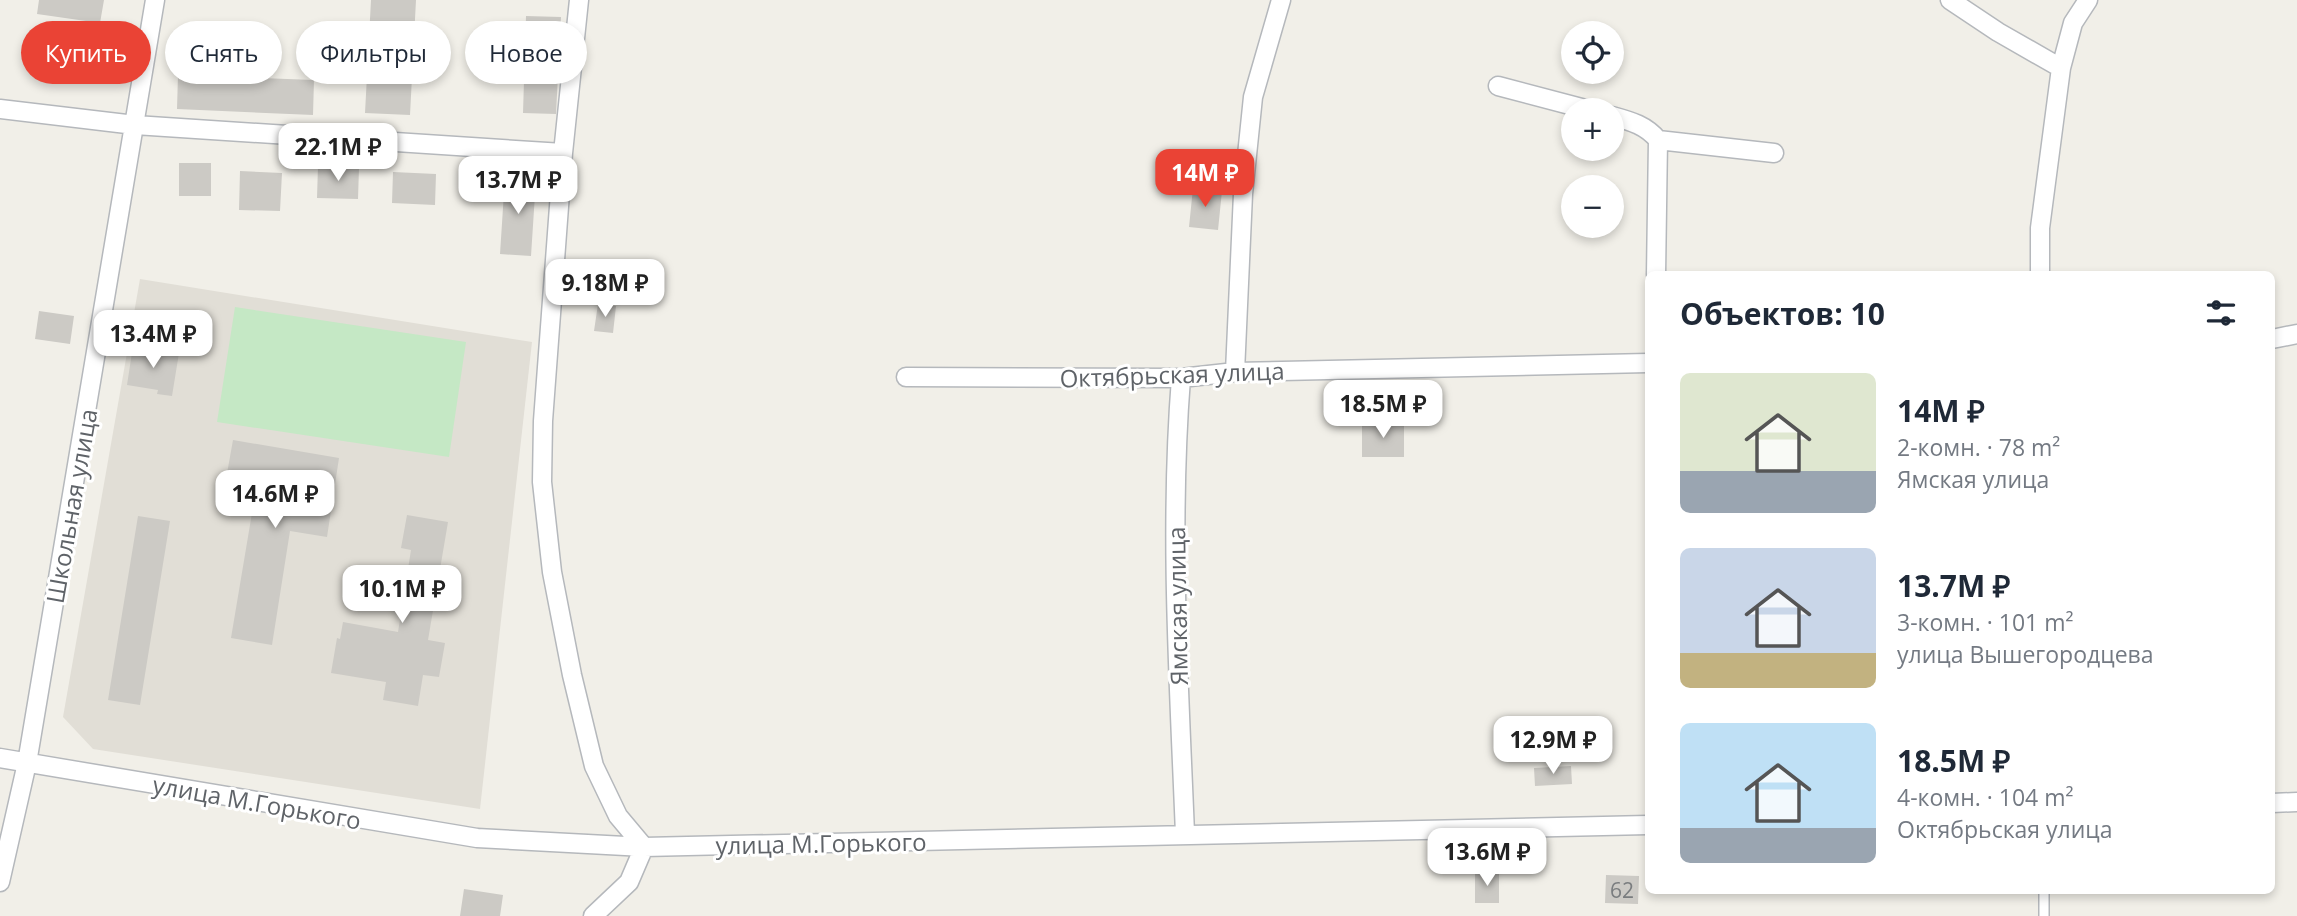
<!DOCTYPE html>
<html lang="ru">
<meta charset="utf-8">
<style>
body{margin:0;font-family:"Open Sans",sans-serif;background:#f6f6f7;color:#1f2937;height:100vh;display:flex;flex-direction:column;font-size:26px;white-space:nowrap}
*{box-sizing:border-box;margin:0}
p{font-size:23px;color:#747a83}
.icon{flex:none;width:38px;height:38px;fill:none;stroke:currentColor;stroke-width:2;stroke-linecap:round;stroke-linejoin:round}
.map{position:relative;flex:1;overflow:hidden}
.details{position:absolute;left:1645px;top:271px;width:630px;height:623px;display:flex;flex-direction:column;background:#fff;border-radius:10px;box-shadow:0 4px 10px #0003}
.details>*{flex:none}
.banner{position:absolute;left:21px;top:21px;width:665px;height:63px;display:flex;gap:14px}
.tools{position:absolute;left:1561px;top:21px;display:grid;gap:14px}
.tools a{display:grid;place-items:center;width:63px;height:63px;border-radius:50%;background:#fff;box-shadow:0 4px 10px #0003;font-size:35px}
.price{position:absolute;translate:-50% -60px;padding:0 16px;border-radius:14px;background:#fff;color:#222;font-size:23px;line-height:46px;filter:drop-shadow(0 2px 4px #0008)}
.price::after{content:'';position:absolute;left:50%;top:42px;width:21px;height:16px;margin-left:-10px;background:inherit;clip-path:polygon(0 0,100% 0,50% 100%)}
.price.current{background:#ea4335;color:#fff}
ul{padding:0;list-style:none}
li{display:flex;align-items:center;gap:21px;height:175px;padding:0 35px}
li span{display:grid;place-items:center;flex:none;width:196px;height:140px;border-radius:10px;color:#555}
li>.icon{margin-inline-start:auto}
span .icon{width:84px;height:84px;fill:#fffc;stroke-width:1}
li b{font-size:30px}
h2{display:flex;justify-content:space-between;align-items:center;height:84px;padding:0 35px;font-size:30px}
.tag{padding:0 24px;border-radius:32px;background:#fff;box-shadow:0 4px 10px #0003;font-size:24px;line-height:63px}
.tag.current{background:#ea4335;color:#fff}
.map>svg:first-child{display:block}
.education{fill:#e1ded6}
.green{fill:#c5e8c5}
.building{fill:#cccac5}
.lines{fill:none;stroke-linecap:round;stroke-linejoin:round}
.service-casing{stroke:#b5b8bc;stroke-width:12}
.minor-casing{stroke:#b5b8bc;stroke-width:21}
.service{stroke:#fff;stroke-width:9}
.minor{stroke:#fff;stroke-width:18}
.labels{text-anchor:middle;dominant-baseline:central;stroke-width:6;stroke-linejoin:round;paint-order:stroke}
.number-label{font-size:21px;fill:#7a7d7f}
.street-label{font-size:24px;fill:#5f6368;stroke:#fff}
</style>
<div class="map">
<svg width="2297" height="916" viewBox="0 0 2297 916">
<rect width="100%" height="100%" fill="#f1efe8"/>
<path class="education" d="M 140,279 L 532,342 L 480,809 L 93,749 L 63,717 Z"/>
<path class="green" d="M 235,307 L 466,342 L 449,457 L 217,422 Z"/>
<path class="building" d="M 39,0 L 104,0 L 100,23 L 37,14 Z
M 371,0 L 416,0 L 410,115 L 365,113 Z
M 526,16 L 561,17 L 556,114 L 523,113 Z
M 178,75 L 314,80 L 313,115 L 177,109 Z
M 179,163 L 211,163 L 211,196 L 179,196 Z
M 318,166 L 359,168 L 358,199 L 317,198 Z
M 240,171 L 282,173 L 280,211 L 239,210 Z
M 393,172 L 436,174 L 435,205 L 392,203 Z
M 505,177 L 536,179 L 531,256 L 500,254 Z
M 1193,188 L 1222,191 L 1218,230 L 1189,227 Z
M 598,304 L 616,306 L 613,333 L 594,331 Z
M 39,311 L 74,316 L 70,344 L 35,339 Z
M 133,346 L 179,353 L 172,396 L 157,394 L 158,390 L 127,385 Z
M 1362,422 L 1404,422 L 1404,457 L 1362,457 Z
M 233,440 L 339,458 L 327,537 L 290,531 L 272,645 L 231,638 L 253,507 L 305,516 L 311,482 L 248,471 L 244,493 L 224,490 Z
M 407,515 L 448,522 L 428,640 L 445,643 L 439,677 L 423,675 L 418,706 L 383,700 L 386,682 L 331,673 L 337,638 L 340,639 L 343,622 L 398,632 L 411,550 L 401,548 Z
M 138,516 L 170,521 L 140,705 L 108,700 Z
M 1571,766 L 1572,784 L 1535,786 L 1534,768 Z
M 1475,873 L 1499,873 L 1499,903 L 1475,903 Z
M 1606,875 L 1639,876 L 1638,904 L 1605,903 Z
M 464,889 L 503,895 L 500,916 L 460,916 Z"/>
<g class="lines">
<g class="service-casing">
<path id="service" d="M 2044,916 L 2044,891"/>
</g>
<g class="minor-casing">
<path id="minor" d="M 579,0 L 563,153 L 543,421 L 542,482 L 552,572 L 572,675 L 594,766 L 618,816 L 644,847 L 629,882 L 593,916
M 1950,0 L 1998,32 L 2061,68
M 1498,86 L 1589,110
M 0,109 L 135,125 L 563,153
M 1612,116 C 1630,121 1646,125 1658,140 L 1774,153
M 1656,275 L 1658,140
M 2040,275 L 2040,228 L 2061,68 L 2073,23 L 2088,0
M 2272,339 L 2297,334
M 1235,372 L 1243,194 L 1253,97 L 1281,0
M 906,377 L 1181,378 L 1235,372 L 1648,363
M 1181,378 C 1169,530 1179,682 1185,834
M 0,758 L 477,838 L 644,847 L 1648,825
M 2272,803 L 2297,802
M 0,882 L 27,763 L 155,0"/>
</g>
<use href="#service" class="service"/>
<use href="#minor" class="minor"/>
</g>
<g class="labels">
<g class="number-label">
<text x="1622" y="890">62</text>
</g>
<g class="street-label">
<text transform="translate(1172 374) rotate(-2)">Октябрьская улица</text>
<text transform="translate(71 506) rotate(-80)">Школьная улица</text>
<text transform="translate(1177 606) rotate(-91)">Ямская улица</text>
<text transform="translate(257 802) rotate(10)">улица М.Горького</text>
<text transform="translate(821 843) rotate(-1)">улица М.Горького</text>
</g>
</g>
</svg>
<div class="tools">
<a><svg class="icon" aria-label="locate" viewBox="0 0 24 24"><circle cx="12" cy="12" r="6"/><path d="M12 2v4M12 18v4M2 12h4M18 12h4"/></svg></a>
<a>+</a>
<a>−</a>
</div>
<b class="price" style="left:338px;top:183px">22.1M ₽</b>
<b class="price current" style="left:1205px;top:209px">14M ₽</b>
<b class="price" style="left:518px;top:216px">13.7M ₽</b>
<b class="price" style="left:605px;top:319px">9.18M ₽</b>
<b class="price" style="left:153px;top:370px">13.4M ₽</b>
<b class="price" style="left:1383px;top:440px">18.5M ₽</b>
<b class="price" style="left:275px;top:530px">14.6M ₽</b>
<b class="price" style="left:402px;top:625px">10.1M ₽</b>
<b class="price" style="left:1553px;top:776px">12.9M ₽</b>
<b class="price" style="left:1487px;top:888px">13.6M ₽</b>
<div class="banner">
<a class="tag current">Купить</a>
<a class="tag">Снять</a>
<a class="tag">Фильтры</a>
<a class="tag">Новое</a>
</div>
<section class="details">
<h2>Объектов: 10<svg class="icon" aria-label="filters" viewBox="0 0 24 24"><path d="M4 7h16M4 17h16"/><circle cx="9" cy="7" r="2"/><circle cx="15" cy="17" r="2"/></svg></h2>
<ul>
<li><span style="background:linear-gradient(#dfe7d0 70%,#9aa5b1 0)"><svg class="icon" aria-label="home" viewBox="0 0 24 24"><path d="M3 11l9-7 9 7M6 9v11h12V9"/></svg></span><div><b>14M ₽</b><p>2-комн. · 78 m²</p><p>Ямская улица</p></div></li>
<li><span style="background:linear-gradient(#c9d6e8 75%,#c2b280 0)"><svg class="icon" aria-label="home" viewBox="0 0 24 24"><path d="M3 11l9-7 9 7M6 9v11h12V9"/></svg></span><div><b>13.7M ₽</b><p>3-комн. · 101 m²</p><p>улица Вышегородцева</p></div></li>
<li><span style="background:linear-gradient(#bfe0f5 75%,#9aa5b1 0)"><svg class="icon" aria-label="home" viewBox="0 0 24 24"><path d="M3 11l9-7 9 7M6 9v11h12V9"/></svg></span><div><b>18.5M ₽</b><p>4-комн. · 104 m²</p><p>Октябрьская улица</p></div></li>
</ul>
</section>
</div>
